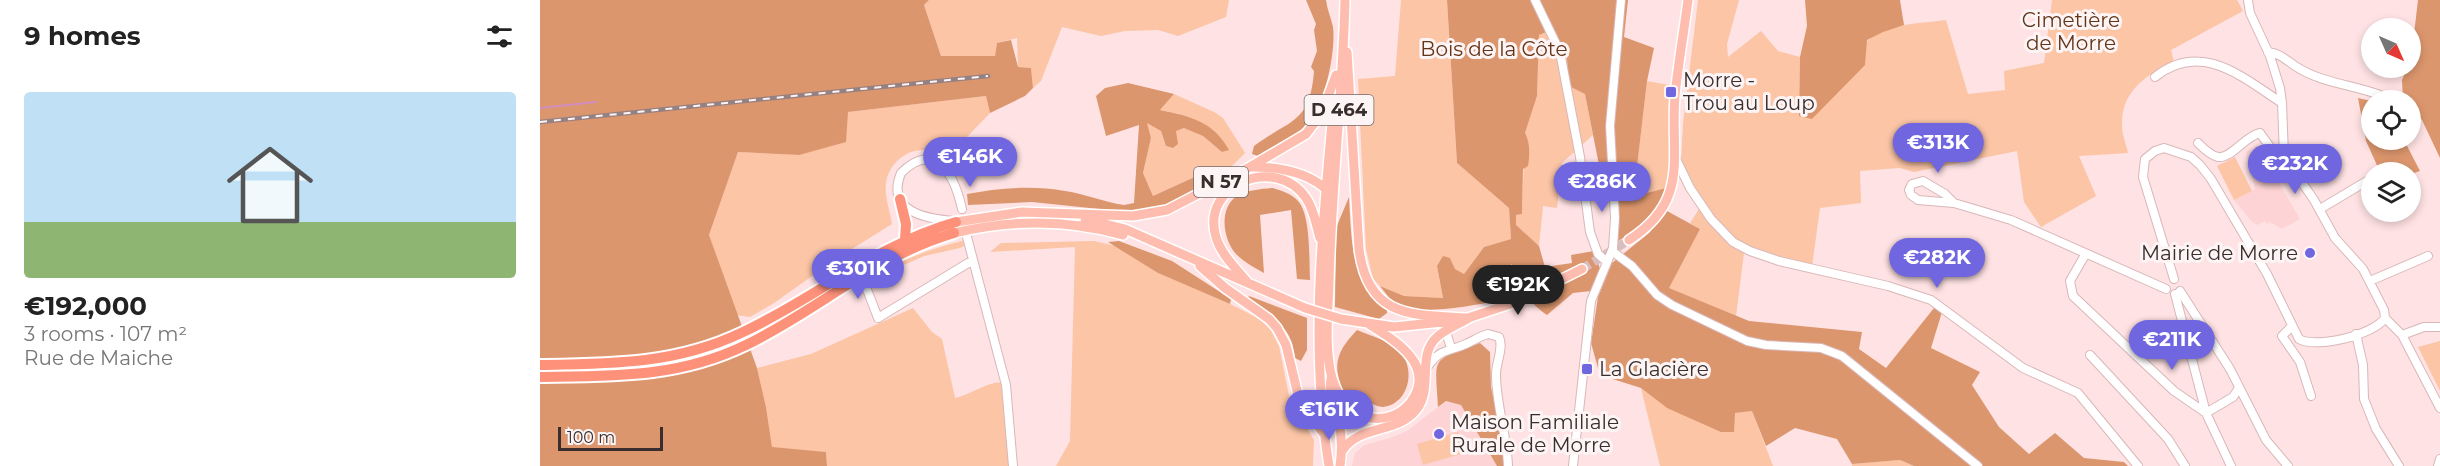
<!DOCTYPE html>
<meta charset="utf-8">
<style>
body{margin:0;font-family:Montserrat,sans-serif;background:#f6f6f6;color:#222;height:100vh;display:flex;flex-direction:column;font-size:22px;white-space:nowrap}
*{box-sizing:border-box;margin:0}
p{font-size:20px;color:#767676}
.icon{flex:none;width:33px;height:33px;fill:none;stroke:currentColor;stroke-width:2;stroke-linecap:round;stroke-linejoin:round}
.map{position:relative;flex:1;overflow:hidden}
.sheet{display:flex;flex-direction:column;background:#fff;width:540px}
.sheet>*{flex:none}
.needle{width:39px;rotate:135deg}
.controls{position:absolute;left:1821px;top:18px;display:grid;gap:12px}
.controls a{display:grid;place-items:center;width:60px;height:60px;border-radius:50%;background:#fff;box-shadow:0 3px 9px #0003;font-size:30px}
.scale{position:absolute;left:18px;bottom:15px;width:105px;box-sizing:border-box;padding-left:6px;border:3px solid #3a2d2d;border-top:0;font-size:16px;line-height:21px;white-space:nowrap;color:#3a2d2d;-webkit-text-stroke:4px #fdf5f5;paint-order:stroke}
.price{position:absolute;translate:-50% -51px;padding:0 14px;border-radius:21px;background:#7066e0;color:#fff;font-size:20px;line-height:39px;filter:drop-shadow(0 2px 3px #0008)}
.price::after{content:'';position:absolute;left:50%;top:36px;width:18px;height:14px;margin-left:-9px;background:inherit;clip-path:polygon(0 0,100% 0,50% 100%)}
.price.current{background:#222;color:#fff}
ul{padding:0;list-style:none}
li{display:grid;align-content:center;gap:12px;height:318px;padding:0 24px}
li+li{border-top:2px solid #e0e0e0}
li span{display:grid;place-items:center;height:186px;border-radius:6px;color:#555}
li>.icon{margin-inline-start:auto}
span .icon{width:108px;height:108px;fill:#fffc;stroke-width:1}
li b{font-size:26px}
h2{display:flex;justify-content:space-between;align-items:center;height:72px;padding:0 24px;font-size:26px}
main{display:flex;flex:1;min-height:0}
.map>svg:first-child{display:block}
.built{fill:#fed3d5}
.green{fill:#fbc5a6}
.forest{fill:#dc966d}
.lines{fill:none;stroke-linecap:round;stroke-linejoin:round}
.stream{stroke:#d18ebe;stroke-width:2}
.major-tunnel{stroke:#d8bebf;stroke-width:9;stroke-dasharray:9 4.5;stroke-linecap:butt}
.minor-casing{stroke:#d9b7b8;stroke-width:10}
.major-casing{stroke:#fff;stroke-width:12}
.highway-casing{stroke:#fff;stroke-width:14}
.minor{stroke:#fff;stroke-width:8}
.major{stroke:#febdaf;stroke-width:9}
.highway{stroke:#fe917a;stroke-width:10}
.rail-casing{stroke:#968182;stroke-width:4.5}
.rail{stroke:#fdf5f5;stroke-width:2;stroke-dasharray:7;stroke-linecap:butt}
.major-bridge-casing{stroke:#fff;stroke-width:12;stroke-linecap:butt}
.major-bridge{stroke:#febdaf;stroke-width:9}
.poi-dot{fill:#7066e0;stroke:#fdf5f5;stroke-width:2}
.labels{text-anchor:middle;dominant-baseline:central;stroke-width:6;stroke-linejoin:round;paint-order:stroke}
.shield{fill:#fdf5f5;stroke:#746969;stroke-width:1.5}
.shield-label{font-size:18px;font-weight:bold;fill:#3a2d2d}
.park-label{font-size:20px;fill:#633417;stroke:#fdf5f5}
.poi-label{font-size:20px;fill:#3a2d2d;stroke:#fdf5f5;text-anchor:start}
</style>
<main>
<section class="sheet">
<h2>9 homes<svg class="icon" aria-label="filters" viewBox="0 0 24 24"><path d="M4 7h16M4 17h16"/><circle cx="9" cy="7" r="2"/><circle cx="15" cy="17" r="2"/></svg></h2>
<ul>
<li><span style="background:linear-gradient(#bfe0f5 70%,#8fb573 0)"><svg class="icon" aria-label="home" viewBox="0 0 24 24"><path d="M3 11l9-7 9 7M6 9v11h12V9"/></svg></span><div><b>€192,000</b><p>3 rooms · 107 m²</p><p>Rue de Maiche</p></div></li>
</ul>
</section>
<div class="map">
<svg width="1900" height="466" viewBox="0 0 1900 466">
<rect width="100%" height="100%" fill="#ffe2e3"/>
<path class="built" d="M 1717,145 L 1760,219 L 1742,229 L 1730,222 L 1727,224 L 1725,221 L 1717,225 L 1711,221 L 1694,200 L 1715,189 L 1706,152 Z
M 906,401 L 921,404 L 957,466 L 812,466 L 815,453 L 825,445 L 853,437 L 867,431 Z"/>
<path class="green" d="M 389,0 L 689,0 L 686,17 L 638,36 L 618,30 L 585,31 L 561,36 L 522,27 L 501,81 L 493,88 L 491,68 L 478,67 L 477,38 L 457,43 L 455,56 L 401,56 L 384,5 Z
M 861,0 L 907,0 L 917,163 L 969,208 L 971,239 L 944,247 L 924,274 L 915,269 L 910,258 L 897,266 L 903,298 L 864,296 L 840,286 L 833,279 L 826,249 L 818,79 L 855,76 Z
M 1158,0 L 1199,0 L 1187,44 L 1188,57 L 1221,31 L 1238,51 L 1260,57 L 1259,115 C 1280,92 1314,45 1341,32 C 1361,23 1384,23 1406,20 L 1428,94 L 1465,90 L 1464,71 L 1504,63 L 1512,0 L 1697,0 L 1703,11 L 1631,50 L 1634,62 C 1607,74 1581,91 1582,125 C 1582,134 1586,144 1588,153 L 1539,156 L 1556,196 L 1501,227 L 1484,202 L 1477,151 L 1374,172 L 1360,168 L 1320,171 L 1321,203 L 1280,208 L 1272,266 L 1204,253 L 1196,316 L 1128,288 L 1160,229 L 1150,223 L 1163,203 L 1141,160 L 1143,124 Z
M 1013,29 L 1027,59 L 1029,86 L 1045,93 L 1053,135 L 1022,163 L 1017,208 L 1003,206 L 999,246 L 976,226 L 976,215 L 982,214 L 985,133 L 997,96 L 999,35 Z
M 1107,81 L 1129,85 L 1130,157 L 1126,188 L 1099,195 L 1095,184 Z
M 634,94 L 674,112 L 683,118 L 705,153 L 691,167 L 681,172 L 670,170 L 613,196 L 603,173 L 611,138 L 606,122 L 621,131 L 626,146 L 633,148 L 636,130 L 645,128 L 663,136 L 682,152 L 640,114 L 620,110 Z
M 446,96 L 450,113 L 426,138 L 413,164 C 407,160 400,154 394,152 C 372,144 349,161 346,183 C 344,195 350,211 352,224 L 299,257 L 234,303 L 210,317 L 196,315 L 169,235 L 198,152 L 259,155 L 308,112 Z
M 1695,157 L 1712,191 L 1694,200 L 1677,166 Z
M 423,241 L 424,246 L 420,248 L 384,256 L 344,274 C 352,261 407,244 423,241 Z
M 554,241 L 576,246 L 618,273 L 690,304 L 718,318 L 730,329 L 739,346 L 749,396 L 774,440 L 773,466 L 516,466 L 530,441 L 535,247 L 450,252 L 461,243 Z
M 373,308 L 392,332 L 402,339 L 415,398 C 432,395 450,379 467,383 L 473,418 L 475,466 L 287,466 L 286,452 L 232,448 L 226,407 L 217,368 L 271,354 Z
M 1900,341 L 1900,391 L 1878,347 Z
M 1101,388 L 1127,408 L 1194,413 L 1212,411 L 1233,466 L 1120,466 Z
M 918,432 L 924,453 L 883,465 L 877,444 Z
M 1360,460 L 1374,466 L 1312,466 L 1312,464 Z"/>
<path class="forest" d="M 0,0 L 389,0 L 384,5 L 401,56 L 455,56 L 457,43 L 471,40 L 478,67 L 491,68 L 493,88 L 485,96 L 450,113 L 446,96 L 308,112 L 306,142 L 259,155 L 198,152 L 169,235 L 217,368 L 226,407 L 232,447 L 286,452 L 287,466 L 0,466 Z
M 766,0 L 786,0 C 787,9 791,18 793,27 C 796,51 785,104 769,122 C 756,137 735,145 718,156 L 712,154 L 714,146 C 750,119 770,124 774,71 L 771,67 L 777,51 L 774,30 L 776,24 Z
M 907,0 L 1088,0 L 1084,37 L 1114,48 L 1107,81 L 1095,184 L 1099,195 L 1126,188 C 1119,214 1099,228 1077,242 L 1078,188 L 1067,191 L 1058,160 L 1045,94 L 1029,86 L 1027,59 L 1013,29 L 999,35 L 997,96 L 985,133 C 990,142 990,155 988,166 L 983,169 L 982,214 L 976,215 L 976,225 L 999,246 L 1005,267 L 1032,263 L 1031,255 L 1054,251 L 1060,269 L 1051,291 L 1033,293 L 1007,315 C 988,302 979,287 972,264 L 952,282 L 941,282 L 946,303 C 922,307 873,317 853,301 C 848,297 844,291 840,286 L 864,296 L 903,298 L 897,266 L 903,256 L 910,258 L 915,269 L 924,274 L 944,247 L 971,239 L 969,208 L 917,163 Z
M 1265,0 L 1360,0 L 1364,25 L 1343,32 L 1327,40 L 1325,65 L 1272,119 L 1259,116 L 1260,57 L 1267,26 Z
M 1878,0 L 1900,0 L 1900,158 L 1882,120 L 1871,108 L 1870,100 L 1863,100 L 1862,80 L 1867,68 L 1870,68 Z
M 588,83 L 634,94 L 620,110 C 650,116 674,122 689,150 L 682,152 L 663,136 L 644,128 L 636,131 L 638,144 L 633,148 L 626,146 L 621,131 L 607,123 L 611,138 L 603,173 L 613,196 L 670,170 L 683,171 L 686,174 L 632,203 L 607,211 L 588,212 L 492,202 L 428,205 L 427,194 C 458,188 493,185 525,191 C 545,194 564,202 584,205 L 594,203 L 599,125 L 566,136 L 556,96 L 565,88 Z
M 1818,98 L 1831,101 L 1832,140 L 1864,140 L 1880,171 L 1871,174 L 1870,172 L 1840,172 L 1826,141 Z
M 733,188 C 742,191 752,194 758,201 C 771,215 769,260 770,280 L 757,279 L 751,210 L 720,215 L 724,273 C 715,268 704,262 697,255 C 683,241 678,208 697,196 C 708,190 721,189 733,188 Z
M 809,197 C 812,247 810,273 847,310 L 847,313 L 839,319 L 795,307 L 796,228 Z
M 1127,211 L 1160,229 L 1129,288 L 1209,321 L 1322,332 L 1319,349 L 1346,368 L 1394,308 L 1402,312 L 1391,348 L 1440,372 L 1432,385 L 1459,427 L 1489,454 L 1515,433 L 1544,458 L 1584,462 L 1588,466 L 1374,466 L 1360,460 L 1312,464 L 1297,439 L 1255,428 L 1226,446 L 1212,411 L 1195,413 L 1194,432 L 1181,432 L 1127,408 L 1101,388 L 1060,375 L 1051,343 L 1058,297 L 1072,263 L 1109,233 Z
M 579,241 L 632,261 L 691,299 L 690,304 L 618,273 L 568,242 Z
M 709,296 L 767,318 L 767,350 L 761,361 L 755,358 C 752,324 731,319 708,298 Z
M 817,330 C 831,336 851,341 861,353 C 876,371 868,404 843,407 C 838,407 834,404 829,403 C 807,402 805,402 799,379 C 793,358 803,345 817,330 Z
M 940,343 L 950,352 L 951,387 L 964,446 L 963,466 L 957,466 L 921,405 L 906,401 L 898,407 C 895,354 890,362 940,343 Z"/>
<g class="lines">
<path class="stream" d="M 0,108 L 56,102"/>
<path class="major-tunnel" d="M 1042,269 L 1089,240"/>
<g class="minor-casing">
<path id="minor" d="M 995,0 L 1020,52 L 1040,157 L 1050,232 L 1058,254 L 1067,262
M 1708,0 L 1710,13 L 1730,56 L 1740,88 L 1742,103 L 1744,156 L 1774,200 L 1795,238 L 1823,269 L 1844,310 L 1845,318 L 1862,335 L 1900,408
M 1728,52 C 1741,53 1749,63 1760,69 C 1784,83 1814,85 1840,95
M 1615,77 C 1661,40 1702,77 1742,103
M 1658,143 C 1663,148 1672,156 1678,157 C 1691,159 1705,136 1720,133 L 1735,154 L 1737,156 L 1744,156
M 1136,159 L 1150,188 L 1171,219 L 1193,242 L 1210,251 L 1239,261 L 1348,286 L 1391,300 L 1483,368 L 1538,393 L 1598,466
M 1414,203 L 1405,194 L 1383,181 L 1372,184 L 1369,190 L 1371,195 L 1378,200 L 1414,203 L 1471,220 L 1626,289
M 1780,209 L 1832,178
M 415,221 C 387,219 345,212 361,173 C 396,138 415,177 422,209
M 427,237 L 466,385 L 473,466
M 1072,251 L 1092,266 L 1117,295 L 1132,305 L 1207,341 L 1226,345 L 1281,348 L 1302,356 L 1438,466
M 1545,255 L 1530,281 L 1533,296 L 1634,391 L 1666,413 L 1693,397 L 1699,388
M 321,274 L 338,318 L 433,260
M 1634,279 L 1603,177 L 1605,159 L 1615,151 L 1624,148 L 1651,157 L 1660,165 L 1671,179 L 1727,274 L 1759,339 C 1776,349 1834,335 1845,318
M 1830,281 L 1888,256
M 1640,291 L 1690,369 L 1726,440 L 1748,466
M 1635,294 L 1666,413 L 1691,466
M 1752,326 L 1742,336 L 1760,362 L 1771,396
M 906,332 L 911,348
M 1816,334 L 1823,365 L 1824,399 L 1836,429 L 1859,466
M 1862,335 L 1884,327 L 1900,327
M 1550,355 L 1628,439 L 1645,466
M 886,369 C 900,348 906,353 926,344 C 933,341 940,336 948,334 L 959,337 C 964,348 956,362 956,374 C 956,405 967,435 968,466
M 1033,466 L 1051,301 L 1073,248 L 1075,218 L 1070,126 L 1081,0
M 1898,466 L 1900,459"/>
</g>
<g class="major-casing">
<path id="major" d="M 805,0 C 803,94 791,188 789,283 C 788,314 784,348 792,378 C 798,397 809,416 831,418 C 846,420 861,415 871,402 C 897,366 856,341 830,325
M 807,52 L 819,249 C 828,319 873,315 929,318
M 712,167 C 738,167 768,172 788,191
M 545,219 L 585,229 L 765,308
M 416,222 L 482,212 L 593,216 L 627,210 L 710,167 L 766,134 L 782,113 L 796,75
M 414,233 C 469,220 528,219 583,235
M 1089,240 C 1151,200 1130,156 1135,96 C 1138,64 1144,32 1148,0
M 660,266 L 685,288 L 729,319 L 737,328 L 746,345 L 759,399 L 783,433
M 708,283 C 697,269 681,255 676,237 C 660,184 736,154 766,198 C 774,209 776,225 780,238
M 801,319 L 854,327 L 912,321
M 925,319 L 976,302 L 1042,269
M 791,379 C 788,396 794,406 799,422 C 802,436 802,452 800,466
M 802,451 C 819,424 857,434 876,410 C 894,388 876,356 897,337 C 906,329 919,324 929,318
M 789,466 C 770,349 782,230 793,113"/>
</g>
<g class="highway-casing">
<path id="highway" d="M 360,199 L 366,224 L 365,240
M 0,365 C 71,364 136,364 201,333 C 275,299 337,244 416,222
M 0,377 C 73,376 138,378 206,345 C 279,310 333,257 414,233"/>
</g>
<use href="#minor" class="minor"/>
<use href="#major" class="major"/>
<use href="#highway" class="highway"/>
<g class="rail-casing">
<path id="rail" d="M 0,122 L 448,76"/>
</g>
<use href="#rail" class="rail"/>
<g class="major-bridge-casing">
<path id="major-bridge" d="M 765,308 L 801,319"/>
</g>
<use href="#major-bridge" class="major-bridge"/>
</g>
<g class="poi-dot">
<rect x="1125" y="86" width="12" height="12" rx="3"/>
<circle cx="1770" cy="253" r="6"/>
<rect x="1041" y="363" width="12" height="12" rx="3"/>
<circle cx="899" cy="434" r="6"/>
</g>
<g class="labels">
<g class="shield">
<rect x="764.5" y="95" width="69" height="30" rx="4.5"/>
<rect x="654" y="167" width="54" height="30" rx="4.5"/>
</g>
<g class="shield-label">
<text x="799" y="110">D 464</text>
<text x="681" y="182">N 57</text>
</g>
<g class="park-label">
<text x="1531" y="20">Cimetière<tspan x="1531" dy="23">de Morre</tspan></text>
<text x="954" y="49">Bois de la Côte</text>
</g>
<g class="poi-label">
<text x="1143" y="80">Morre -<tspan x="1143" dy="23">Trou au Loup</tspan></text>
<text x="1758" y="253" text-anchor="end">Mairie de Morre</text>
<text x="1059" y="369">La Glacière</text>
<text x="911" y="422">Maison Familiale<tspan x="911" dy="23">Rurale de Morre</tspan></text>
</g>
</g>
</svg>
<div class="controls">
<a><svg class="needle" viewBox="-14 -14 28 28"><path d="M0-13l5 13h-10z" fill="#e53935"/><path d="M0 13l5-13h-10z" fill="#767676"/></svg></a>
<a><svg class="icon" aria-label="locate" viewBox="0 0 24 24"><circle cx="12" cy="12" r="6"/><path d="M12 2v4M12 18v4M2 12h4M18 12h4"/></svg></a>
<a><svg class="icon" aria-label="layers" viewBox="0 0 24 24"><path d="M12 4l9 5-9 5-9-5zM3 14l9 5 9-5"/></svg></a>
</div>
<div class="scale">100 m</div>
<b class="price" style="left:1398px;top:174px">€313K</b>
<b class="price" style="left:430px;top:188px">€146K</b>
<b class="price" style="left:1755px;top:195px">€232K</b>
<b class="price" style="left:1062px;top:213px">€286K</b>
<b class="price" style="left:1397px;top:289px">€282K</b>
<b class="price" style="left:318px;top:300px">€301K</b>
<b class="price current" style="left:978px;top:316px">€192K</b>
<b class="price" style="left:1632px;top:371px">€211K</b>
<b class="price" style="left:789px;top:441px">€161K</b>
</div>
</main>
